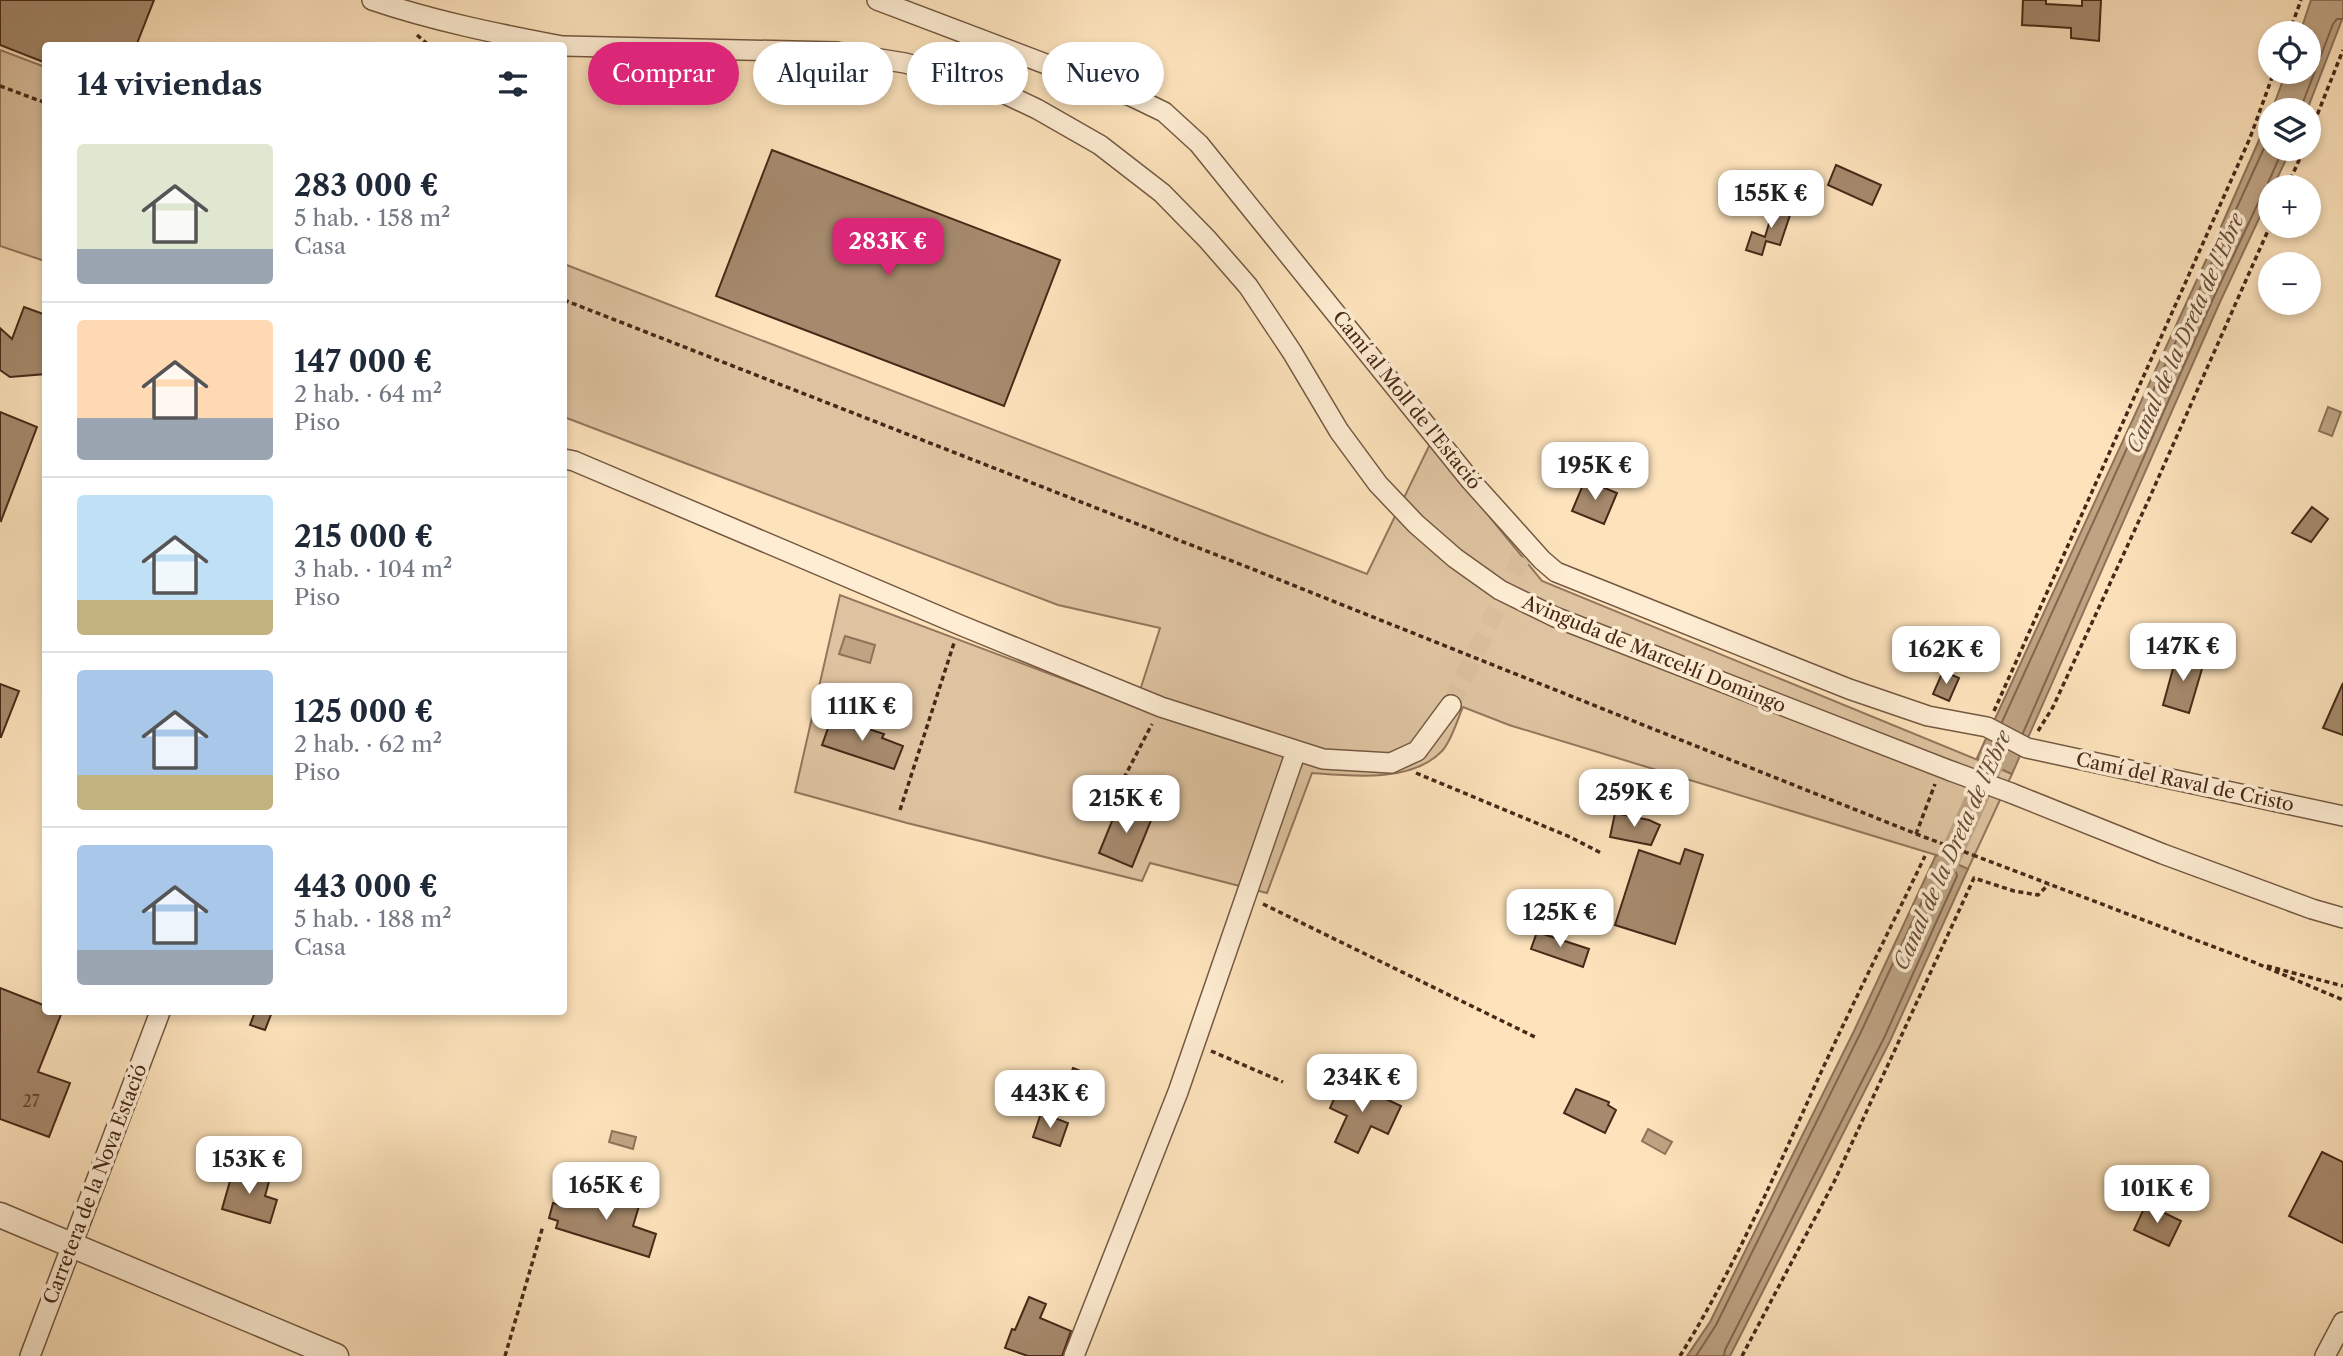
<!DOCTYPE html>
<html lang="es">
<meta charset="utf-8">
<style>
body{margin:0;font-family:"Libre Caslon Text",serif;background:#f6f6f7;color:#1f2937;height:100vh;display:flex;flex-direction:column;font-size:26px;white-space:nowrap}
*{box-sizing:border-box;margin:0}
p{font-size:23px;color:#747a83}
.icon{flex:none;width:38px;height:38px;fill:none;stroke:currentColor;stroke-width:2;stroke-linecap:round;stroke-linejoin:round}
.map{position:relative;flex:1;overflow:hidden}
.panel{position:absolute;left:42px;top:42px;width:525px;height:973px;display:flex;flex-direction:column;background:#fff;border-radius:7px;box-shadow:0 4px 10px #0003}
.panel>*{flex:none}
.guide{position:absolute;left:588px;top:42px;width:665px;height:63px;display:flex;gap:14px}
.tools{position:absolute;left:2258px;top:21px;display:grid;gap:14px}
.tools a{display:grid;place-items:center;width:63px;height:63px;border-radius:50%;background:#fff;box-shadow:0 4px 10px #0003;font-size:35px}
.price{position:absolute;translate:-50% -60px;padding:0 16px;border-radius:14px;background:#fff;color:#222;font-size:23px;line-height:46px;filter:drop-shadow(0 2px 4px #0008)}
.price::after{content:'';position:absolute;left:50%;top:42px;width:21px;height:16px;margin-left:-10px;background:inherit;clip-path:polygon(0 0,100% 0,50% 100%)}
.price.on{background:#db2777;color:#fff}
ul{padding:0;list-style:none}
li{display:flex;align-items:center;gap:21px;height:175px;padding:0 35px}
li+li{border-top:2px solid #e0e1e3}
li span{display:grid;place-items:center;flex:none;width:196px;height:140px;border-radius:7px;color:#555}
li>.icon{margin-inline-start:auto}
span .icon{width:84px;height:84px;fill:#fffc;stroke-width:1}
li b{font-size:30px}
h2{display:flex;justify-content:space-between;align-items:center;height:84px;padding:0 35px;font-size:30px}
.tag{padding:0 24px;border-radius:32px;background:#fff;box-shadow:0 4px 10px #0003;font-size:24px;line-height:63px}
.tag.on{background:#db2777;color:#fff}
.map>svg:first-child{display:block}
.green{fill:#dec3a0;stroke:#93765c;stroke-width:2}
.water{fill:#bfa484;stroke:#8f7359;stroke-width:2}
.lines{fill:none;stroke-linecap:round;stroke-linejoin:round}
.shore{stroke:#84664e;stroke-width:2}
.canal{stroke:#bfa484;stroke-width:23}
.building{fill:#a68a6d;stroke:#482918;stroke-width:2}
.minor-tunnel{stroke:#d9be9b;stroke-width:19;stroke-dasharray:19 10;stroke-linecap:butt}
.minor-casing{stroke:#755841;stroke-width:22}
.tertiary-casing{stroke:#755841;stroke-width:27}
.path{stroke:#482918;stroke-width:3.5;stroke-dasharray:5 3.5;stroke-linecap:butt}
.minor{stroke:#feedd3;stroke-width:19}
.tertiary{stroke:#feedd3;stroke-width:24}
.minor-bridge-casing{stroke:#755841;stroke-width:22;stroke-linecap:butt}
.path-bridge{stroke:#482918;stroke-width:3.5;stroke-dasharray:5 3.5;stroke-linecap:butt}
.minor-bridge{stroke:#feedd3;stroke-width:19}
.labels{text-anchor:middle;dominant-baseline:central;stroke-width:7;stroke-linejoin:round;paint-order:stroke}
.number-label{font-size:16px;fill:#60412d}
.street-label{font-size:19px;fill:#482918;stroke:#feedd3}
.water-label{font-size:21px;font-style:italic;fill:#6c4e38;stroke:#feedd3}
</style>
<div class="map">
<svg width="2343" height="1356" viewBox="0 0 2343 1356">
<rect width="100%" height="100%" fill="#fde3bc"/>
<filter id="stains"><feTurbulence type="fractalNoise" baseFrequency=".00286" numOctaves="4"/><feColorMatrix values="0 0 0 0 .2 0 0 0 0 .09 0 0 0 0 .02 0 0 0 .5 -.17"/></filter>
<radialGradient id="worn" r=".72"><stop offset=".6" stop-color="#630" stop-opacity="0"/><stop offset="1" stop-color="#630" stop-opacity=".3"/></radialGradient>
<path class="green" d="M 0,50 L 45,67 L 45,261 L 0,246 Z
M 564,264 L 1367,574 L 1430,444 L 1542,581 L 2012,774 L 1968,869 L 1936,855 L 1509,725 L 1463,707 C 1457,720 1452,740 1442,751 C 1412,783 1351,776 1312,773 L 1267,893 L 1150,863 L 1142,881 L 907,823 L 795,792 L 840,595 L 1135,706 L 1160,628 L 1058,605 L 564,417 Z"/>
<path class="water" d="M 2311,0 L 2343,0 L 2343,17 L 2307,110 L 2272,110 L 2286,72 L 2308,72 L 2308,33 L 2300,33 Z
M 2270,115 L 2270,149 L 2291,149 L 2273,187 L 2270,187 L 2270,195 L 2220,302 L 2012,774 L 1977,758 L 2213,245 Z
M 2328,407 L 2341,412 L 2332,436 L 2319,431 Z
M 845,636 L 875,645 L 870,663 L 839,654 Z
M 1088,788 L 1099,794 L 1088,816 L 1077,810 Z
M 1936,855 L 1968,869 L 1890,1041 L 1730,1356 L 1687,1356 L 1710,1322 L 1854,1031 Z
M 1648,1129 L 1672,1142 L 1665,1154 L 1642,1141 Z
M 612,1131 L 636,1137 L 633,1149 L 609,1142 Z"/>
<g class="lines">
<path class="shore" d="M 2300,110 L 2333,24 L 2337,19 L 2343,19
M 2002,722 L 2270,135
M 2023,733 L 2213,299 L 2260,199 L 2268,192 L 2268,183 L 2283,149
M 1696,1356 L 1716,1325 L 1860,1034 L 1938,867 L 1943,865 L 1956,872 L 1957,876 L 1884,1038 L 1725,1350 L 1724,1356"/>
<path class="canal" d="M 1936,888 L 2004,738"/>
</g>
<path class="building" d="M 0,0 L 154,0 L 136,46 L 46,46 L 46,63 L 0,45 Z
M 2023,0 L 2046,0 L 2046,4 L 2082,6 L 2082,0 L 2101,0 L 2099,41 L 2071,38 L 2071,28 L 2022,25 Z
M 772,150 L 1060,260 L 1004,406 L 716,296 Z
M 1836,165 L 1881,185 L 1872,205 L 1828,185 Z
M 1775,203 L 1792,209 L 1780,245 L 1766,241 L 1762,255 L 1746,250 L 1752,232 L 1765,237 Z
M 24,307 L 46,315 L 46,374 L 10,377 L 0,370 L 0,328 L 12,339 Z
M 0,412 L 37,427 L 1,521 L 0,520 Z
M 1585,480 L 1617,493 L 1604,524 L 1572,511 Z
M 2312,507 L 2328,519 L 2311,542 L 2292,533 Z
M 2177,654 L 2204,662 L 2189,713 L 2163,705 Z
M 1943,671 L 1959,678 L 1949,701 L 1933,694 Z
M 2343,683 L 2343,735 L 2323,728 Z
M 0,684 L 19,691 L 1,737 L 0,737 Z
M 832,717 L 884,734 L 882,738 L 903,746 L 894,769 L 822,745 Z
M 1119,804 L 1152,818 L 1132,867 L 1099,853 Z
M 1615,813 L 1649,820 L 1660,825 L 1651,845 L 1610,837 Z
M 1685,849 L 1703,855 L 1675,944 L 1615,925 L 1639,850 L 1680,864 Z
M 1537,932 L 1589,949 L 1583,967 L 1531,949 Z
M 0,988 L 46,1006 L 46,1012 L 62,1012 L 38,1072 L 70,1083 L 49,1137 L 0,1119 Z
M 255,1012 L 272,1012 L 265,1030 L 250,1025 Z
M 1073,1068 L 1093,1076 L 1083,1104 L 1063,1096 Z
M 1343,1079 L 1401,1106 L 1388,1134 L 1371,1126 L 1358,1153 L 1335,1142 L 1347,1116 L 1330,1108 Z
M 1576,1089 L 1609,1102 L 1608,1105 L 1616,1110 L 1605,1133 L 1564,1113 Z
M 1041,1113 L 1068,1123 L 1060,1146 L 1033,1137 Z
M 2322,1152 L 2343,1162 L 2343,1243 L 2289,1216 Z
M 234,1167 L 270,1178 L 265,1196 L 277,1200 L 270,1223 L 222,1209 Z
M 624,1190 L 642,1196 L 633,1226 L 656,1234 L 649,1257 L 556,1228 L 558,1221 L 549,1218 L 553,1203 L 562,1206 L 564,1198 L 593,1206 L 597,1192 L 621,1200 Z
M 2146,1204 L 2181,1221 L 2169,1246 L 2134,1230 Z
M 1029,1297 L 1046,1304 L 1040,1318 L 1071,1331 L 1062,1356 L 1028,1356 L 1005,1348 L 1012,1329 L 1015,1330 Z"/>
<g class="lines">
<path class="minor-tunnel" d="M 1451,705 L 1527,545"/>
<g class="minor-casing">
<path id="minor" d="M 372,0 C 434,21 498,34 562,46
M 877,0 L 1133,97 L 1164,112 L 1199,144 L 1471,481 L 1542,560 L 1556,572 L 1849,689 L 1928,716 L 1987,727 L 2027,748 L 2343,816
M 564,46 L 837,52 L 905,63 L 986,85 L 1037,109 L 1100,145 L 1162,193 L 1207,239 L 1248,286 L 1292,352 L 1339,431 L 1378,484 L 1416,524 L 1455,558 L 1500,590 L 1555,617 L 1951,771
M 564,459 L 574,461 L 960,625 L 1161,707 L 1323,759 L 1391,763 L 1417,751 L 1451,705
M 2011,793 L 2163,854 L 2312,909 L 2343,918
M 30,1356 L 160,1012
M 1074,1356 L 1178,1092 L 1296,751
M 2325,1356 L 2343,1322"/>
</g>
<g class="tertiary-casing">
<path id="tertiary" d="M 0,1215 L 336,1356"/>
</g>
<path class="path" d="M 2289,33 L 2301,0
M 417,35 L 430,46
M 0,86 L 46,103
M 2308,138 L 2343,50
M 2287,187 L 2304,149
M 564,300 L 1255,570 L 1924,837
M 1994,711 L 2250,138 L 2274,72
M 2038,731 L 2053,707 L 2149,499 L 2270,226
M 1416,773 L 1570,837 L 1603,854
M 1124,778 L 1152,724
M 900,810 L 954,643
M 1916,834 L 1935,784
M 1973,855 L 2251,961 L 2343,1000
M 1263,904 L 1537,1038
M 2267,966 L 2343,986
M 1211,1051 L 1283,1082
M 505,1356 L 543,1226
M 1680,1356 C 1734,1269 1775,1174 1817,1081 C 1852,1005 1889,931 1925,856
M 1742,1356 L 1834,1182 L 1974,878 L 2014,891 L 2038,895 L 2049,884"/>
<use href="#minor" class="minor"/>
<use href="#tertiary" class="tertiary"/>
<g class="minor-bridge-casing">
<path id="minor-bridge" d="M 1951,771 L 2011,793"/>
</g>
<path class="path-bridge" d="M 1924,837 L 1973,855"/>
<use href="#minor-bridge" class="minor-bridge"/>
</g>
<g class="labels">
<g class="number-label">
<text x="31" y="1101">27</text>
</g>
<g class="street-label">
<text transform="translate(1407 400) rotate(51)">Camí al Moll de l'Estació</text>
<text transform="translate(1654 654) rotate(22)">Avinguda de Marcel·lí Domingo</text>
<text transform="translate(2185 782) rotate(12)">Camí del Raval de Cristo</text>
<text transform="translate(95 1184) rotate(-69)">Carretera de la Nova Estació</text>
</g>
<g class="water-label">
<text transform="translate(2185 333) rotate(-66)">Canal de la Dreta de l'Ebre</text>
<text transform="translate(1952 850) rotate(-66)">Canal de la Dreta de l'Ebre</text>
</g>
</g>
<rect width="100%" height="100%" filter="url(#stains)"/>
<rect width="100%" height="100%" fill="url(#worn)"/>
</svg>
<div class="tools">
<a><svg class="icon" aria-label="locate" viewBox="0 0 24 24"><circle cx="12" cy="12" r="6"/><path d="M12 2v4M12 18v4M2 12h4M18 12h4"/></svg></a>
<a><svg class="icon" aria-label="layers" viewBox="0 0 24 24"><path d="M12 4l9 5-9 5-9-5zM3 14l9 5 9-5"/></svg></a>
<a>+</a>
<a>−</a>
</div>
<b class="price" style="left:1771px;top:230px">155K €</b>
<b class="price on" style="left:888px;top:278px">283K €</b>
<b class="price" style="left:1595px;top:502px">195K €</b>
<b class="price" style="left:2183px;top:683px">147K €</b>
<b class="price" style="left:1946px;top:686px">162K €</b>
<b class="price" style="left:862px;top:743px">111K €</b>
<b class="price" style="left:1634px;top:829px">259K €</b>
<b class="price" style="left:1126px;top:835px">215K €</b>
<b class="price" style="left:1560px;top:949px">125K €</b>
<b class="price" style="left:1362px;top:1114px">234K €</b>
<b class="price" style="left:1050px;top:1130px">443K €</b>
<b class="price" style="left:249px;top:1196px">153K €</b>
<b class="price" style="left:606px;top:1222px">165K €</b>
<b class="price" style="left:2157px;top:1225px">101K €</b>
<div class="guide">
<a class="tag on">Comprar</a>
<a class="tag">Alquilar</a>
<a class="tag">Filtros</a>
<a class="tag">Nuevo</a>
</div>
<section class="panel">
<h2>14 viviendas<svg class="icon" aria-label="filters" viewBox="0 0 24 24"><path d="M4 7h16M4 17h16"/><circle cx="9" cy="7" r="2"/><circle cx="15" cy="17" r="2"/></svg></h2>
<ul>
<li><span style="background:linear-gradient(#dfe7d0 75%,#9aa5b1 0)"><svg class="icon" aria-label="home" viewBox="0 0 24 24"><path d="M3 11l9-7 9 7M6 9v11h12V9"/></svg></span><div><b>283 000 €</b><p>5 hab. · 158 m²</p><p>Casa</p></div></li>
<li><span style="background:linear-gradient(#ffd9b3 70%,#9aa5b1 0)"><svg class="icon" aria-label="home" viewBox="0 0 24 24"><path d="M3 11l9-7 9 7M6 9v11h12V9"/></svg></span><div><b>147 000 €</b><p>2 hab. · 64 m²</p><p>Piso</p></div></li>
<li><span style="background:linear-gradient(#bfe0f5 75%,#c2b280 0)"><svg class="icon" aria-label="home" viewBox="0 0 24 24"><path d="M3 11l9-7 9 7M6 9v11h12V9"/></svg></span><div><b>215 000 €</b><p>3 hab. · 104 m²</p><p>Piso</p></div></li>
<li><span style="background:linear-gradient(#a9c7e8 75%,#c2b280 0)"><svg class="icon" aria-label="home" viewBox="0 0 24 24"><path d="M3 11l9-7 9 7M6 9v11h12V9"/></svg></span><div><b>125 000 €</b><p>2 hab. · 62 m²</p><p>Piso</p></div></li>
<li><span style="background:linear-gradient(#a9c7e8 75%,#9aa5b1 0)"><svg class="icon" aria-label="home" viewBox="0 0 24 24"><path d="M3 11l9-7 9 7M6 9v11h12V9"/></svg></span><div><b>443 000 €</b><p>5 hab. · 188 m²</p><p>Casa</p></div></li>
</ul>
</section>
</div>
